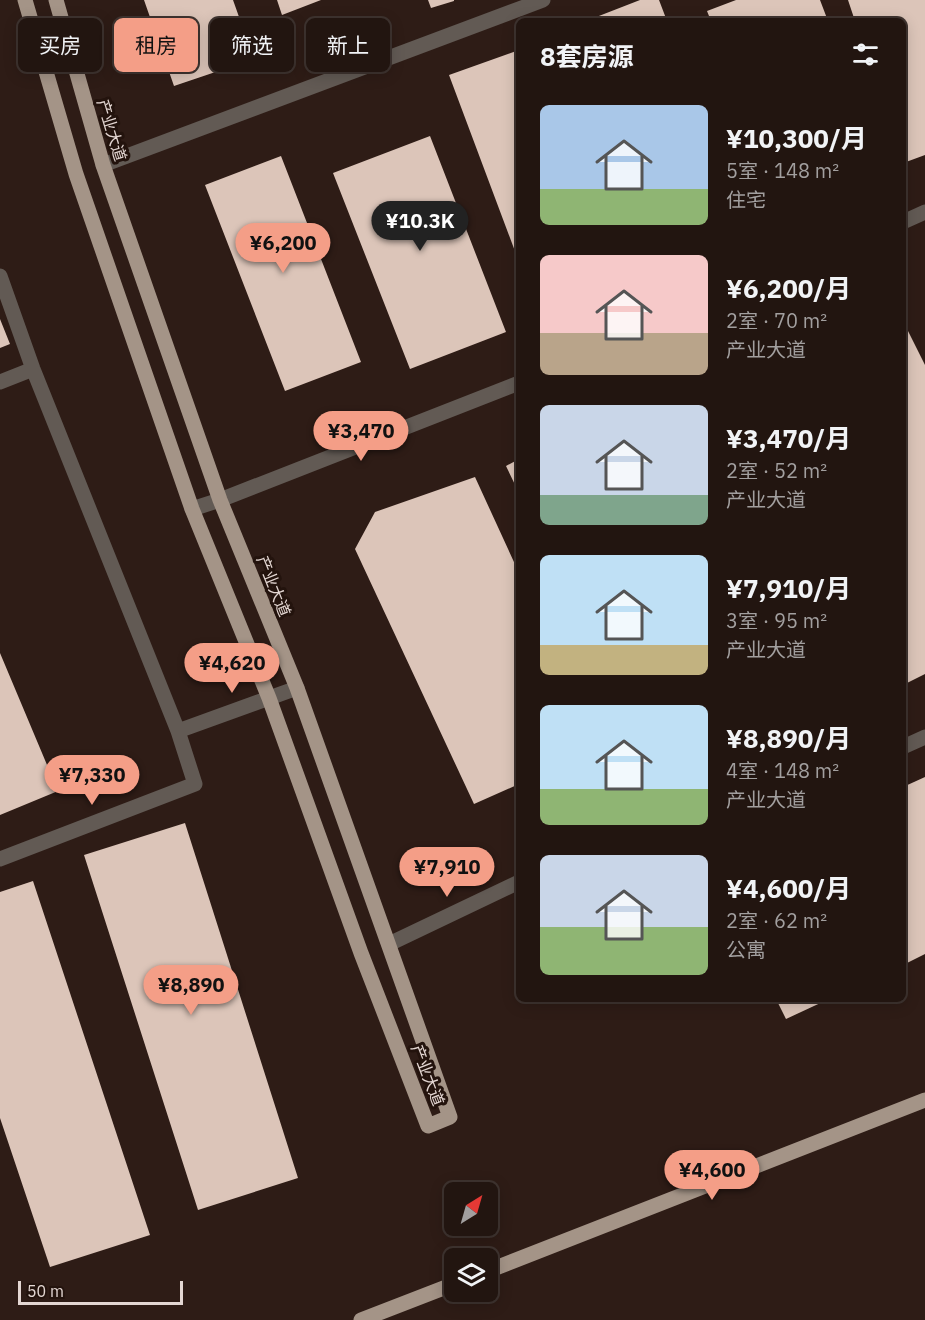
<!DOCTYPE html>
<html lang="zh">
<meta charset="utf-8">
<style>
body{margin:0;font-family:"IBM Plex Sans","Noto Sans SC",sans-serif;background:#2a1e19;color:#f1f3f6;height:100vh;display:flex;flex-direction:column;font-size:22px;white-space:nowrap}
*{box-sizing:border-box;margin:0}
p{font-size:20px;color:#a29f9f}
.icon{flex:none;width:33px;height:33px;fill:none;stroke:currentColor;stroke-width:2;stroke-linecap:round;stroke-linejoin:round}
.map{position:relative;flex:1;overflow:hidden}
.panel{position:absolute;left:516px;top:18px;width:390px;height:984px;display:flex;flex-direction:column;background:#221510;border-radius:9px;box-shadow:0 3px 15px #0003,0 0 0 2px #3f3430}
.panel>*{flex:none}
.top-card{position:absolute;left:18px;top:18px;width:408px;height:54px;display:flex;gap:12px}
.needle{width:39px;rotate:37deg}
.fabs{position:absolute;left:444px;top:1182px;display:grid;gap:12px}
.fabs a{display:grid;place-items:center;width:54px;height:54px;border-radius:9px;background:#221510;box-shadow:0 3px 15px #0003,0 0 0 2px #3f3430;font-size:30px}
.scale{position:absolute;left:18px;bottom:15px;width:165px;box-sizing:border-box;padding-left:6px;border:3px solid #e4d7d3;border-top:0;font-size:16px;line-height:21px;white-space:nowrap;color:#e4d7d3;-webkit-text-stroke:4px #23130d;paint-order:stroke}
.price{position:absolute;translate:-50% -51px;padding:0 14px;border-radius:21px;background:#f49e87;color:#111;font-size:20px;line-height:39px;filter:drop-shadow(0 2px 3px #0008)}
.price::after{content:'';position:absolute;left:50%;top:36px;width:18px;height:14px;margin-left:-9px;background:inherit;clip-path:polygon(0 0,100% 0,50% 100%)}
.price.on{background:#222;color:#fff}
ul{padding:0;list-style:none}
li{display:flex;align-items:center;gap:18px;height:150px;padding:0 24px}
li span{display:grid;place-items:center;flex:none;width:168px;height:120px;border-radius:9px;color:#555}
li>.icon{margin-inline-start:auto}
span .icon{width:72px;height:72px;fill:#fffc;stroke-width:1}
li b{font-size:26px}
h2{display:flex;justify-content:space-between;align-items:center;height:72px;padding:0 24px;font-size:26px}
.tag{padding:0 21px;border-radius:9px;background:#221510;box-shadow:0 3px 15px #0003,0 0 0 2px #3f3430;font-size:21px;line-height:54px}
.tag.on{background:#f49e87;color:#111}
.map>svg:first-child{display:block}
.building{fill:#dcc5b9}
.lines{fill:none;stroke-linecap:round;stroke-linejoin:round}
.minor{stroke:#625a54;stroke-width:15}
.major{stroke:#a49487;stroke-width:15}
.labels{text-anchor:middle;dominant-baseline:central;stroke-width:6;stroke-linejoin:round;paint-order:stroke}
.street-label{font-size:16px;fill:#e4d7d3;stroke:#23130d}
</style>
<div class="map">
<svg width="925" height="1320" viewBox="0 0 925 1320">
<rect width="100%" height="100%" fill="#2e1c16"/>
<path class="building" d="M 144,0 L 233,0 L 254,59 L 174,86 Z
M 277,0 L 321,0 L 282,15 Z
M 428,0 L 454,0 L 454,1 L 431,8 Z
M 640,0 L 659,0 L 667,21 L 586,21 Z
M 736,0 L 820,0 L 828,21 L 711,21 L 707,11 Z
M 848,0 L 925,0 L 925,155 L 906,162 L 903,154 L 903,21 L 855,21 Z
M 519,50 L 519,262 L 449,75 Z
M 430,136 L 506,332 L 410,369 L 333,173 Z
M 281,156 L 361,362 L 285,391 L 205,185 Z
M 0,319 L 10,344 L 0,348 Z
M 903,321 L 925,365 L 925,674 L 903,685 Z
M 519,459 L 519,493 L 506,466 Z
M 475,477 L 519,573 L 519,784 L 474,804 L 355,549 L 375,512 Z
M 0,653 L 58,791 L 0,815 Z
M 925,777 L 925,954 L 903,965 L 903,787 Z
M 185,823 L 298,1178 L 198,1210 L 84,855 Z
M 33,881 L 150,1235 L 50,1267 L 0,1118 L 0,892 Z
M 776,999 L 829,999 L 786,1019 Z"/>
<g class="lines">
<path class="minor" d="M 103,165 L 543,0
M 903,222 L 925,212
M 0,276 L 33,369 L 178,731 L 195,784 L 0,859
M 0,382 L 33,369
M 192,509 L 220,500 L 519,383
M 178,731 L 297,688
M 903,747 L 925,737
M 389,944 L 519,882"/>
<path class="major" d="M 25,0 L 76,174 L 192,509 L 269,698 L 361,953 L 428,1126 L 450,1117 L 297,688 L 220,500 L 103,165 L 56,0
M 488,1271 L 925,1100
M 361,1320 L 454,1284"/>
</g>
<g class="labels">
<g class="street-label">
<text transform="translate(112 130) rotate(73)">产业大道</text>
<text transform="translate(274 586) rotate(68)">产业大道</text>
<text transform="translate(428 1075) rotate(69)">产业大道</text>
</g>
</g>
</svg>
<div class="fabs">
<a><svg class="needle" viewBox="-14 -14 28 28"><path d="M0-13l5 13h-10z" fill="#e53935"/><path d="M0 13l5-13h-10z" fill="#a29f9f"/></svg></a>
<a><svg class="icon" aria-label="layers" viewBox="0 0 24 24"><path d="M12 4l9 5-9 5-9-5zM3 14l9 5 9-5"/></svg></a>
</div>
<div class="scale">50 m</div>
<b class="price on" style="left:420px;top:252px">¥10.3K</b>
<b class="price" style="left:283px;top:274px">¥6,200</b>
<b class="price" style="left:361px;top:462px">¥3,470</b>
<b class="price" style="left:232px;top:694px">¥4,620</b>
<b class="price" style="left:92px;top:806px">¥7,330</b>
<b class="price" style="left:447px;top:898px">¥7,910</b>
<b class="price" style="left:191px;top:1016px">¥8,890</b>
<b class="price" style="left:712px;top:1201px">¥4,600</b>
<div class="top-card">
<a class="tag">买房</a>
<a class="tag on">租房</a>
<a class="tag">筛选</a>
<a class="tag">新上</a>
</div>
<section class="panel">
<h2>8套房源<svg class="icon" aria-label="filters" viewBox="0 0 24 24"><path d="M4 7h16M4 17h16"/><circle cx="9" cy="7" r="2"/><circle cx="15" cy="17" r="2"/></svg></h2>
<ul>
<li><span style="background:linear-gradient(#a9c7e8 70%,#8fb573 0)"><svg class="icon" aria-label="home" viewBox="0 0 24 24"><path d="M3 11l9-7 9 7M6 9v11h12V9"/></svg></span><div><b>¥10,300/月</b><p>5室 · 148 m²</p><p>住宅</p></div></li>
<li><span style="background:linear-gradient(#f6c9c9 65%,#b9a48a 0)"><svg class="icon" aria-label="home" viewBox="0 0 24 24"><path d="M3 11l9-7 9 7M6 9v11h12V9"/></svg></span><div><b>¥6,200/月</b><p>2室 · 70 m²</p><p>产业大道</p></div></li>
<li><span style="background:linear-gradient(#c9d6e8 75%,#7fa58c 0)"><svg class="icon" aria-label="home" viewBox="0 0 24 24"><path d="M3 11l9-7 9 7M6 9v11h12V9"/></svg></span><div><b>¥3,470/月</b><p>2室 · 52 m²</p><p>产业大道</p></div></li>
<li><span style="background:linear-gradient(#bfe0f5 75%,#c2b280 0)"><svg class="icon" aria-label="home" viewBox="0 0 24 24"><path d="M3 11l9-7 9 7M6 9v11h12V9"/></svg></span><div><b>¥7,910/月</b><p>3室 · 95 m²</p><p>产业大道</p></div></li>
<li><span style="background:linear-gradient(#bfe0f5 70%,#8fb573 0)"><svg class="icon" aria-label="home" viewBox="0 0 24 24"><path d="M3 11l9-7 9 7M6 9v11h12V9"/></svg></span><div><b>¥8,890/月</b><p>4室 · 148 m²</p><p>产业大道</p></div></li>
<li><span style="background:linear-gradient(#c9d6e8 60%,#8fb573 0)"><svg class="icon" aria-label="home" viewBox="0 0 24 24"><path d="M3 11l9-7 9 7M6 9v11h12V9"/></svg></span><div><b>¥4,600/月</b><p>2室 · 62 m²</p><p>公寓</p></div></li>
</ul>
</section>
</div>
